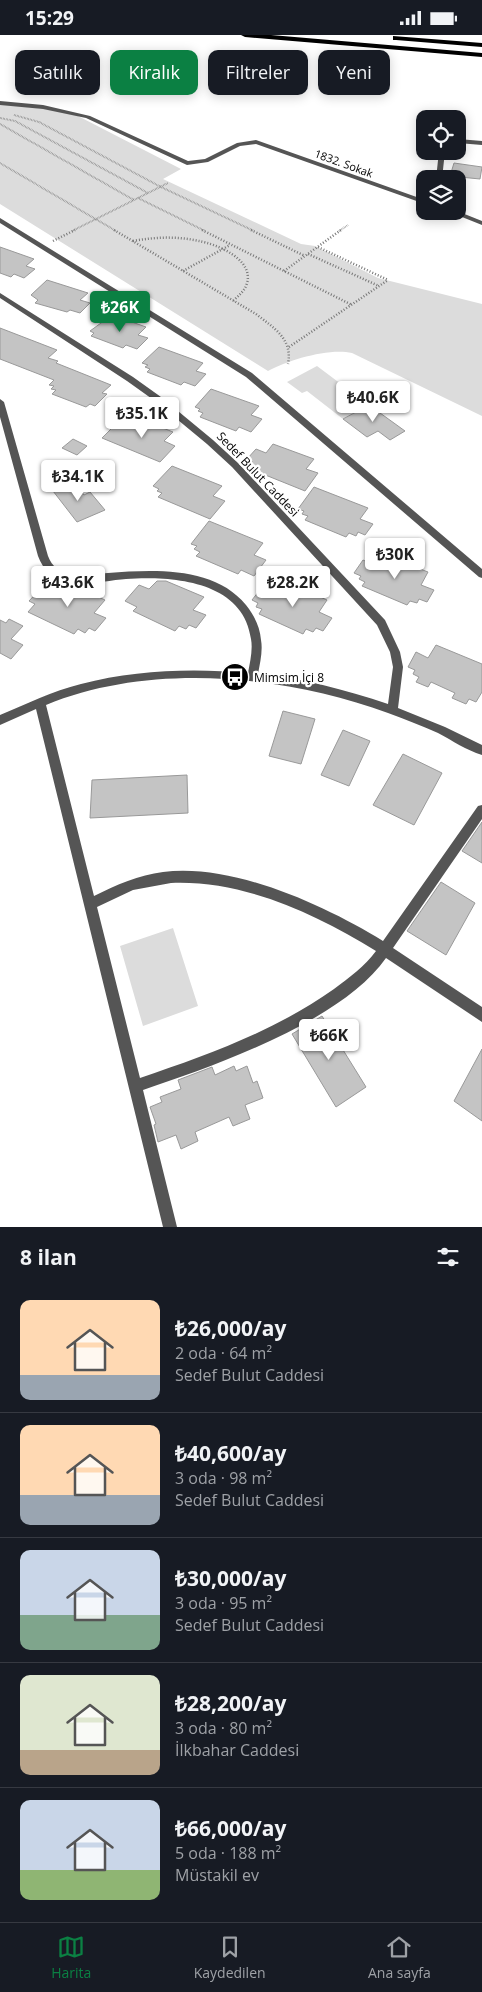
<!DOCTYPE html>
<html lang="tr">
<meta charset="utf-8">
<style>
body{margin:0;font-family:"Open Sans",sans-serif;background:#242831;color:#f1f3f6;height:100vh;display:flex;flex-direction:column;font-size:19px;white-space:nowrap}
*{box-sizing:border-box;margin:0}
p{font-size:16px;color:#9ea1a6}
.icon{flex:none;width:28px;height:28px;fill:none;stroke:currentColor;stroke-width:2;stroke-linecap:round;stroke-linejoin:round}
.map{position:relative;height:1192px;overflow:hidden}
.sheet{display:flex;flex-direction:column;background:#171b24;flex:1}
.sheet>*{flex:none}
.top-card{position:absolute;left:15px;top:15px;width:452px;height:45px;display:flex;gap:10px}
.tools{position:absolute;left:416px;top:75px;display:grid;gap:10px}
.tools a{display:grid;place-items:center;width:50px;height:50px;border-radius:10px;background:#171b24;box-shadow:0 2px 12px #0003;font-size:25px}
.price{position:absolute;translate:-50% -42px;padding:0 11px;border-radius:5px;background:#fff;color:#222;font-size:16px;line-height:32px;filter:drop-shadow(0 1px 2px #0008)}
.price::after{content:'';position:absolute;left:50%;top:30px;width:15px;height:11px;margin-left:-8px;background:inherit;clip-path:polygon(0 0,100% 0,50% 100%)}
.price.selected{background:#0b8043;color:#fff}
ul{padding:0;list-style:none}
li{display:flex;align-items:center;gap:15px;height:125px;padding:0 20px}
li+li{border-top:1px solid #363941}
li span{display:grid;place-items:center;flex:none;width:140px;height:100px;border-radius:10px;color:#555}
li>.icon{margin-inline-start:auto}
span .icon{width:60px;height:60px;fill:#fffc;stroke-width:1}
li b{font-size:21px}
h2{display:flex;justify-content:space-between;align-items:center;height:60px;padding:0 20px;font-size:21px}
.chip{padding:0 18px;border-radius:10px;background:#171b24;box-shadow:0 2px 12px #0003;font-size:18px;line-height:45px}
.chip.selected{background:#0b8043;color:#fff}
.status{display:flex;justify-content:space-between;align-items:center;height:35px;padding:0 25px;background:#171b24;direction:ltr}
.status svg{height:14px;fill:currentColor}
.dock{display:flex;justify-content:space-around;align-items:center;height:70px;border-top:1px solid #363941;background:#171b24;font-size:14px;color:#9ea1a6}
.dock a{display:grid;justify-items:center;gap:2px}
.dock .selected{color:#0b8043}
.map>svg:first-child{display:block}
.green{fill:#dcdcdc}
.building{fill:#c4c4c4;stroke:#999}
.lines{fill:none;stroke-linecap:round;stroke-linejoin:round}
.path-far1{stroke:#777;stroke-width:2;stroke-dasharray:0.5 1;stroke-linecap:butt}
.path{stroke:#777;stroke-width:2.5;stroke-dasharray:1 2;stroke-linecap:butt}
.minor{fill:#555;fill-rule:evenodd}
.trunk{fill:#000;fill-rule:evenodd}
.labels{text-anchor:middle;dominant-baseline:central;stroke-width:4.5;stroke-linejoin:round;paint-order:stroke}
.far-street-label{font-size:11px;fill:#000;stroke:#fff}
.street-label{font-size:12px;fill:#000;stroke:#fff}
.poi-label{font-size:12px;fill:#000;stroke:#fff;text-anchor:start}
</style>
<div class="status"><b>15:29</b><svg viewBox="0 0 49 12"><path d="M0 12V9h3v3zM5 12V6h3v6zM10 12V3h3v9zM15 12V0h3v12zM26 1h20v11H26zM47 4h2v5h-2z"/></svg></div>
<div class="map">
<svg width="482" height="1192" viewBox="0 0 482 1192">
<rect width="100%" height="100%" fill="#fff"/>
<path class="green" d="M 0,69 L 54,75 L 76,80 L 181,134 L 163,144 L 301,209 L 315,211 L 378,243 L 482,269 L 482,381 L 352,318 C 328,313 289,325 268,336 L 0,169 Z
M 317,331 L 369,370 L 343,384 L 307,356 L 302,358 L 287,347 Z
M 173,893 L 198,971 L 143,991 L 120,911 Z"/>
<path class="building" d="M 454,128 L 482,132 L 480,144 L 450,141 Z
M 0,212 L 34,224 L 26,231 L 35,234 L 24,243 L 14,239 L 11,242 L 0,238 Z
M 47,245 L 88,258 L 80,265 L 90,268 L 80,278 L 70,275 L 67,277 L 35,268 L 38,265 L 31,260 Z
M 112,280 L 146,292 L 138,300 L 148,303 L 137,314 L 126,310 L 123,313 L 91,301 L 94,298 L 90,296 Z
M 0,293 L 57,315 L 48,323 L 58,326 L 56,328 L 111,350 L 102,358 L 107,359 L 95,371 L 90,369 L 86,372 L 52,359 L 56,355 L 51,354 L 54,351 L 49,350 L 54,345 L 0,324 Z
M 159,312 L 203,328 L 196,336 L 206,339 L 195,351 L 184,347 L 181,350 L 147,337 L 150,334 L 145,332 L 148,330 L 142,328 Z
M 211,354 L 259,371 L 251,380 L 262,384 L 251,397 L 239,392 L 236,396 L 200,382 L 203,378 L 198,376 L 200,374 L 195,372 Z
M 369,370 L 405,396 L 390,405 L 378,396 L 367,402 L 343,384 Z
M 135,382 L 173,397 L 164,406 L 175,411 L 160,427 L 102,403 L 118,387 L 126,391 Z
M 73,404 L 87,411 L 77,420 L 62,413 Z
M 273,409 L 314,424 L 306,434 L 318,438 L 305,456 L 253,435 L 256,431 L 251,429 L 253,427 L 247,424 L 256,414 L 266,418 Z
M 172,431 L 222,451 L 213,461 L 225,466 L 210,484 L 158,462 L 162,458 L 157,456 L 159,454 L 153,451 Z
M 74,447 L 84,460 L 90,457 L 105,475 L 77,487 L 53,456 Z
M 314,452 L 368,473 L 360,484 L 373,489 L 365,500 L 358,497 L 356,501 L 349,498 L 346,502 L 305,485 L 308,481 L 302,479 L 304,476 L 298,474 Z
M 209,486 L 263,508 L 254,520 L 266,525 L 254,541 L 241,535 L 238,539 L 196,521 L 200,517 L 194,514 L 197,511 L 191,509 Z
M 381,519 L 428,537 L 421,550 L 434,555 L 427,567 L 419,564 L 417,568 L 410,566 L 407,570 L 362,551 L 365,547 L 359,544 L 361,541 L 354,538 L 363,525 L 374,530 Z
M 281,545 L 327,565 L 319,577 L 332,583 L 323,596 L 316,593 L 313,597 L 306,594 L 303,599 L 259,579 L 262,574 L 256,572 L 258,568 L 252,565 L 262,552 L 272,557 Z
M 157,546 L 166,546 L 204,562 L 193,575 L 206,580 L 196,593 L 189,590 L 186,594 L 179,591 L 175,596 L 133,576 L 137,572 L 125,566 L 139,550 L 149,554 Z
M 60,548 L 72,550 L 105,565 L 94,578 L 106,583 L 95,596 L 89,593 L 85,598 L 78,594 L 74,599 L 28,577 L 35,569 L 29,566 L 42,552 L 52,557 Z
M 9,584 L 23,591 L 11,604 L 23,610 L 11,624 L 0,618 L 0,585 L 6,588 Z
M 436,610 L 482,629 L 482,657 L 476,667 L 469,664 L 466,669 L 452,663 L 455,658 L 431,647 L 428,652 L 416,647 L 419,642 L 413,639 L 415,635 L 408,632 L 416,617 L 428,623 Z
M 283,676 L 315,684 L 301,729 L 269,721 Z
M 343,695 L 370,706 L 349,751 L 321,740 Z
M 403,719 L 442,738 L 414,790 L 373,770 Z
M 187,740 L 188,778 L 90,783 L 92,745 Z
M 482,787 L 482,828 L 462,816 Z
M 441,847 L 475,868 L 446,920 L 407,896 Z
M 322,981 L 366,1052 L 336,1072 L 292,999 Z
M 482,1014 L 482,1086 L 454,1066 Z
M 234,1031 L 236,1036 L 247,1031 L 253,1048 L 257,1046 L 263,1063 L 245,1070 L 250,1084 L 233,1091 L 229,1082 L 195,1097 L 198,1106 L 181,1114 L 176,1100 L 158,1107 L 154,1090 L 156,1089 L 150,1072 L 162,1067 L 160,1062 L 181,1054 L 178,1045 L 212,1032 L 215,1040 Z"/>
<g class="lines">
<path class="path-far1" d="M 14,80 L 39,87 L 161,152 L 254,196
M 0,83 L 15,86 L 148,158
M 0,89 L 134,165
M 0,128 L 116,196
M 138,163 L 205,196
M 72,196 L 168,148
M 339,196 L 348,190"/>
<path class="path" d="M 114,195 L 256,279 C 274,293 293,304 288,329
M 202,195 L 352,270
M 251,195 L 305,221
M 53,206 L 75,195
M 133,206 C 155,202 177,201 199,206 C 216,209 254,224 247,248 C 245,256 239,260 233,266
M 318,212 L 388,245
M 308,219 L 379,251
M 183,236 L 230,210
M 284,236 L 341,195
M 289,312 L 388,245"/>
<path class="minor" d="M 0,66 L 43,70 L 90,81 L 188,126 L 205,124 L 237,108 L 256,105 L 425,165 L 425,169 L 256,109 L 240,111 L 208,127 L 187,130 L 86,83 L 43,74 L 0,70 Z
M 458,104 L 482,106 L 482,110 L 458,108 Z
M 439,116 L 445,116 L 442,144 L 436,144 Z
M 447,176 L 457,176 L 482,186 L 482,190 Z
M 0,183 L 252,338 L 482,534 L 482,543 L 479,542 L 246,342 L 0,188 Z
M 0,258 L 133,342 L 161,362 L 213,405 L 238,428 L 385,585 L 400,617 L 403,632 L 398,673 L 445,692 L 482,710 L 482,720 C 466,715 453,706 438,698 C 422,691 405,684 388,678 C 284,640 151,627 46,670 L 94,861 C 116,850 139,840 163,837 C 233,828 324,870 383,906 L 478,771 L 482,770 L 482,784 L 393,913 L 482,972 L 482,987 L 386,923 C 342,986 215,1031 143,1055 L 177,1192 L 163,1192 L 36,674 L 0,690 L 0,680 C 27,669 52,656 81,649 C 135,635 192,633 248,638 C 250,627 253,615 251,604 C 243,545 171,541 126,544 C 111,545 82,551 68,548 C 54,545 43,535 38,521 L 0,382 L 0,364 L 4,367 L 48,521 C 52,532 60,537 70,541 C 124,538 207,522 246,570 C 254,580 260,592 261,605 C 263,616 260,628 258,639 C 302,643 346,655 388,669 L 393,632 L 390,617 L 377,590 L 232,432 L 207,409 L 155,366 L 127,346 L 0,263 ZM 171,848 C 244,845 316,879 376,916 C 365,931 349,943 334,954 C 275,996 207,1020 140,1043 L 97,872 L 133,855 Z"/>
<path class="trunk" d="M 241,0 L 271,0 L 482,18 L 482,22 L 245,2 Z
M 393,1 L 482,8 L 482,12 L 396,5 L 393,5 Z"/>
</g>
<defs>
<g id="bus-disc" transform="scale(1.4375)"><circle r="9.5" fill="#000" stroke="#fff"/><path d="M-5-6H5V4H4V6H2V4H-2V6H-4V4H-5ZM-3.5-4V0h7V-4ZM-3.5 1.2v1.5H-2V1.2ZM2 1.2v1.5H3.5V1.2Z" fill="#fff"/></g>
</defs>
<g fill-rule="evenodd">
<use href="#bus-disc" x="235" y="642"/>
</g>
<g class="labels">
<g class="far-street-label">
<text transform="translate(344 128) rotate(20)">1832. Sokak</text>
</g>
<g class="street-label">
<text transform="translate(258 439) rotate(46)">Sedef Bulut Caddesi</text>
</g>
<g class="poi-label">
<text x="254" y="642">Mimsim İçi 8</text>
</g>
</g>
</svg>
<div class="tools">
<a><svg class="icon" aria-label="locate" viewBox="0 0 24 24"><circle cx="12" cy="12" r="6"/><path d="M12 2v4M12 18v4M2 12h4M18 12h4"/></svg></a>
<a><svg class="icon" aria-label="layers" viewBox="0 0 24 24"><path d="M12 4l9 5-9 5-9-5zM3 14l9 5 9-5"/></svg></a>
</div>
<b class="price selected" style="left:120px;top:298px">₺26K</b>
<b class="price" style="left:373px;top:388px">₺40.6K</b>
<b class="price" style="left:142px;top:404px">₺35.1K</b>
<b class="price" style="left:78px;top:467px">₺34.1K</b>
<b class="price" style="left:395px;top:545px">₺30K</b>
<b class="price" style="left:68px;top:573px">₺43.6K</b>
<b class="price" style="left:293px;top:573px">₺28.2K</b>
<b class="price" style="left:329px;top:1026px">₺66K</b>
<div class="top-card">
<a class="chip">Satılık</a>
<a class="chip selected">Kiralık</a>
<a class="chip">Filtreler</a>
<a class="chip">Yeni</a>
</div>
</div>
<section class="sheet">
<h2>8 ilan<svg class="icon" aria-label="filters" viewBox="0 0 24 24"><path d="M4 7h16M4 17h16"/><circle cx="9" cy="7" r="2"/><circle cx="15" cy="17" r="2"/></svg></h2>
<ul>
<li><span style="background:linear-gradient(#ffd9b3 75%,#9aa5b1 0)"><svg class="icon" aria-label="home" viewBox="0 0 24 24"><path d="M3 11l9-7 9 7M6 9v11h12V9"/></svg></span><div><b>₺26,000/ay</b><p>2 oda · 64 m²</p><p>Sedef Bulut Caddesi</p></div></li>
<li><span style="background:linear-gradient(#ffd9b3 70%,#9aa5b1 0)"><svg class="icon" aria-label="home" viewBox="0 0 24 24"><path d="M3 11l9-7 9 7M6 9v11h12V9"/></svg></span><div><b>₺40,600/ay</b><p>3 oda · 98 m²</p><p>Sedef Bulut Caddesi</p></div></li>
<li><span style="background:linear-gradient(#c9d6e8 65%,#7fa58c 0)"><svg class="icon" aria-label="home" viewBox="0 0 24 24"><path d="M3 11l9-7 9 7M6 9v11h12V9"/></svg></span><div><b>₺30,000/ay</b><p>3 oda · 95 m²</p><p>Sedef Bulut Caddesi</p></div></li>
<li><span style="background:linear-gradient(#dfe7d0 75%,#b9a48a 0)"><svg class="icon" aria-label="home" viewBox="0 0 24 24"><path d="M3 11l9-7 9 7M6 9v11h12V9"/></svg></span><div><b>₺28,200/ay</b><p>3 oda · 80 m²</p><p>İlkbahar Caddesi</p></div></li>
<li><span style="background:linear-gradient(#c9d6e8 70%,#8fb573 0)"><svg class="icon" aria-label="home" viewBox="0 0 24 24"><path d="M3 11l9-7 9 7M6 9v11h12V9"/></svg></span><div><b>₺66,000/ay</b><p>5 oda · 188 m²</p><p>Müstakil ev</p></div></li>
</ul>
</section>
<nav class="dock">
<a class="selected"><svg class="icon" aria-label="map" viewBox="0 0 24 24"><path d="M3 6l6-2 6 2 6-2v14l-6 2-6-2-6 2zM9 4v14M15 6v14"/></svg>Harita</a>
<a><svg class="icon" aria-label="saved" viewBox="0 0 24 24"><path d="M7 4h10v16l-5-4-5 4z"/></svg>Kaydedilen</a>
<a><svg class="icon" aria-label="home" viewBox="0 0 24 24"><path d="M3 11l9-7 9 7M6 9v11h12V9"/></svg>Ana sayfa</a>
</nav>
